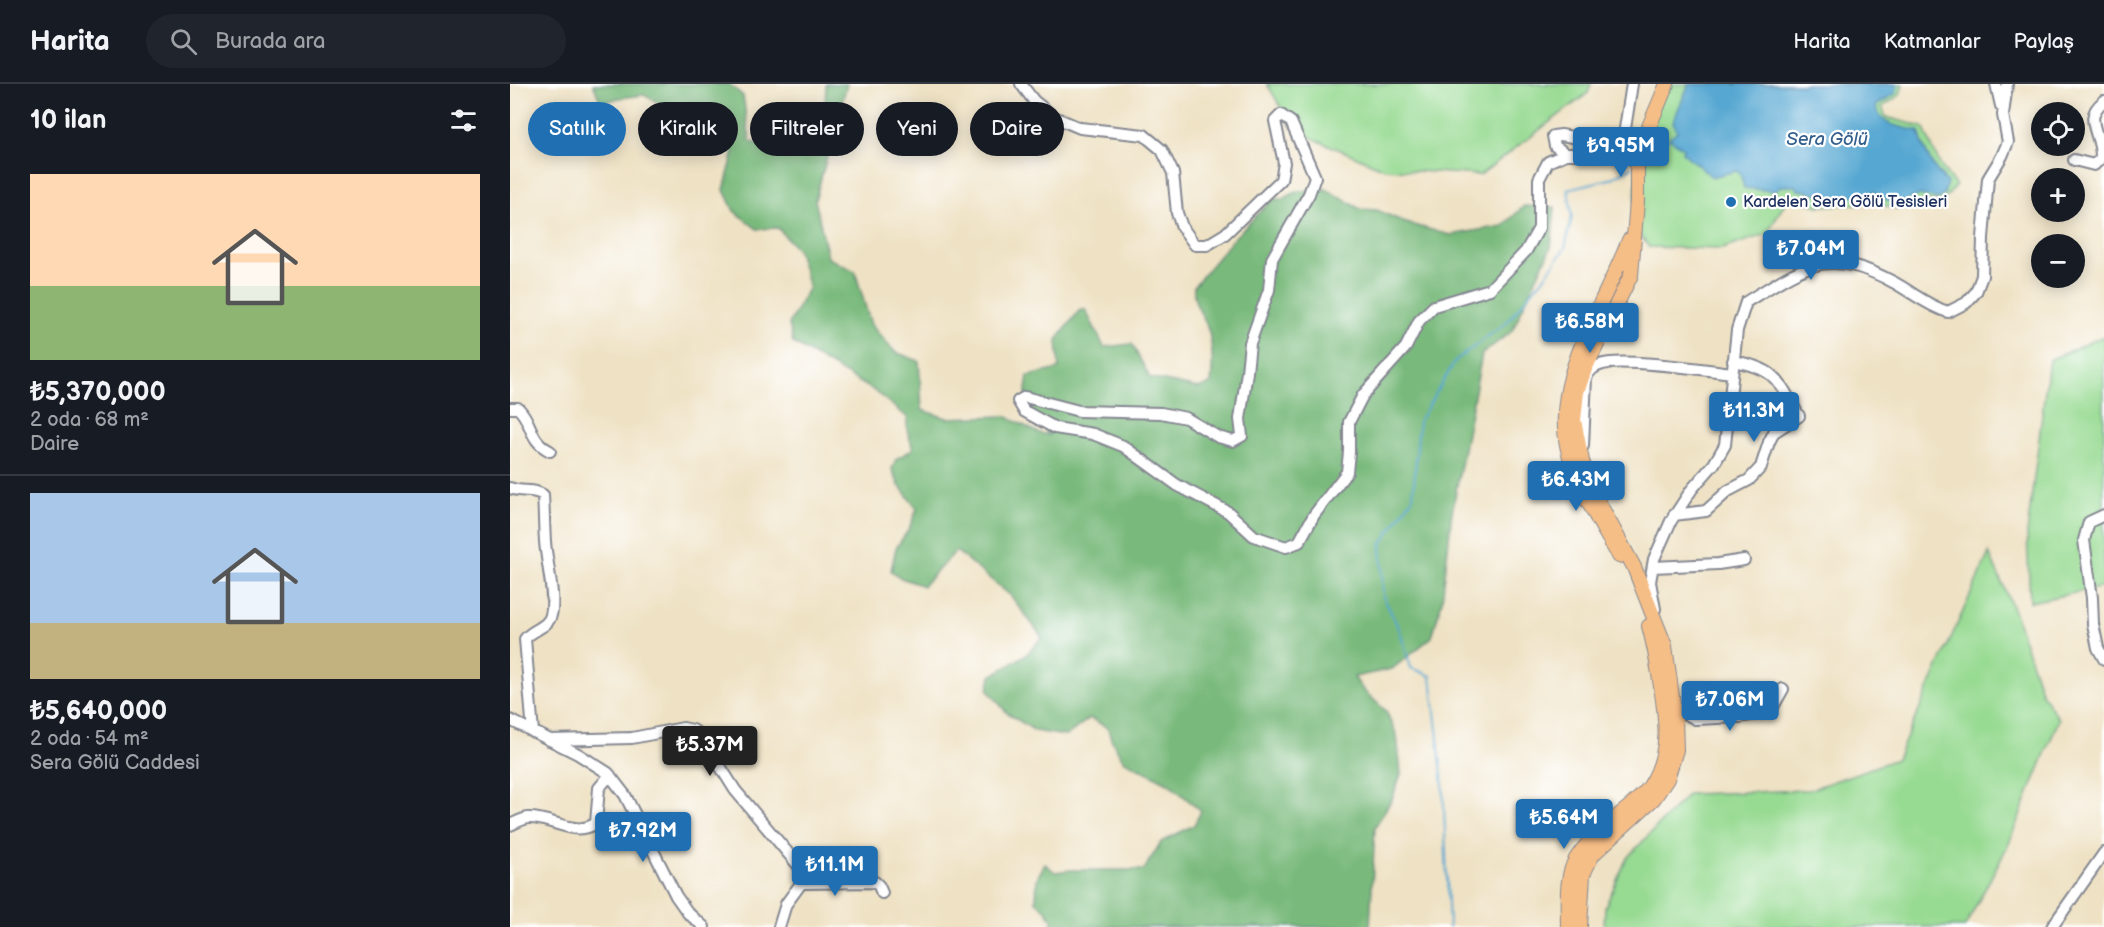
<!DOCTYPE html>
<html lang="tr">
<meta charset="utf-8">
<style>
body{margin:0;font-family:"Balsamiq Sans",sans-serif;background:#20242c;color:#f1f3f6;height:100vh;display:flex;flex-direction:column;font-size:22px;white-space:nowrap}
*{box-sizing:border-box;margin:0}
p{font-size:20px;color:#9ea1a6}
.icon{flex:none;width:33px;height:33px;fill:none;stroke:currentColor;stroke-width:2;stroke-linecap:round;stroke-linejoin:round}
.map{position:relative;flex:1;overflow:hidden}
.drawer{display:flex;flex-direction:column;background:#171b24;width:510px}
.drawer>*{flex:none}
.top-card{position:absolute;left:18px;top:18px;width:570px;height:54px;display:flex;gap:12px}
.tools{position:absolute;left:1521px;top:18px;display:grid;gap:12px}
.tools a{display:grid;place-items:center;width:54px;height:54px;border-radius:50%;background:#171b24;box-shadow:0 3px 15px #0003;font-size:30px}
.price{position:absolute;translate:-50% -51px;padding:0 14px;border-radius:6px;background:#1f6fb2;color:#fff;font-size:20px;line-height:39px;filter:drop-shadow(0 2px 3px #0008)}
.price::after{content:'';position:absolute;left:50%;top:36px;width:18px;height:14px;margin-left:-9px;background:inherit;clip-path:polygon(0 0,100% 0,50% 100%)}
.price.active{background:#222;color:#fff}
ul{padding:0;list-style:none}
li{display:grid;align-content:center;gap:12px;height:318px;padding:0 30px}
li+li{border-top:2px solid #363941}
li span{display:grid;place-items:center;height:186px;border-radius:0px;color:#555}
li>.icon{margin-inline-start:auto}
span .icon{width:108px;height:108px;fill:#fffc;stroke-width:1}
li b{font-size:26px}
h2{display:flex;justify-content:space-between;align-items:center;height:72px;padding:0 30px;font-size:26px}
.tag{padding:0 21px;border-radius:27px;background:#171b24;box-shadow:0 3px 15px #0003;font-size:21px;line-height:54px}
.tag.active{background:#1f6fb2;color:#fff}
header{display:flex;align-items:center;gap:36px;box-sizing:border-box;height:84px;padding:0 30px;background:#171b24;border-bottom:2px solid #363941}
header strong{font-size:28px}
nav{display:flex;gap:33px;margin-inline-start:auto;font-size:21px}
.search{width:420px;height:54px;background:#20242c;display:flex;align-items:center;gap:15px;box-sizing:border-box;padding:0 21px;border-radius:33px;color:#9ea1a6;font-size:22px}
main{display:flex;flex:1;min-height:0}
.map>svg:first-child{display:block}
.green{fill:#97da92;stroke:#598478;stroke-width:1.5}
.forest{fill:#79ba7c;stroke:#4a746d;stroke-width:1.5}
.water{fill:#57a7d2;stroke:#396b98;stroke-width:1.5}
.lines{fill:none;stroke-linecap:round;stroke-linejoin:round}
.stream{stroke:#57a7d2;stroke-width:2}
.minor-casing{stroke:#858891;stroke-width:14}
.major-casing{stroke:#858891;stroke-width:16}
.minor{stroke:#fff;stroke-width:10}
.major{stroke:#f6be87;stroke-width:14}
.poi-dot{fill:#1f6fb2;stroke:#fff;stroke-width:2}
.labels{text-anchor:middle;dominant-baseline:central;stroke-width:4.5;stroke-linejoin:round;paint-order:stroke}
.poi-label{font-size:16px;fill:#1b2f5e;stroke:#fff;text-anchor:start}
.water-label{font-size:18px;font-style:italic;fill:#335f8c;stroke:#fff}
</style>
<header>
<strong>Harita</strong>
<div class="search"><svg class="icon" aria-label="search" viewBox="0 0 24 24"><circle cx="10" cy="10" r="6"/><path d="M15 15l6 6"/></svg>Burada ara</div>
<nav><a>Harita</a><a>Katmanlar</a><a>Paylaş</a></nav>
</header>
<main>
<section class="drawer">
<h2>10 ilan<svg class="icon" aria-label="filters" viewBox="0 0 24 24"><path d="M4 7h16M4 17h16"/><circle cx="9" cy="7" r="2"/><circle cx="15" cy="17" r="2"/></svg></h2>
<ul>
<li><span style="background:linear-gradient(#ffd9b3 60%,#8fb573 0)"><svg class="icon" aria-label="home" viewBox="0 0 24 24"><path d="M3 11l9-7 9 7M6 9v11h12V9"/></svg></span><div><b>₺5,370,000</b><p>2 oda · 68 m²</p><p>Daire</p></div></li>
<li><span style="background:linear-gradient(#a9c7e8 70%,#c2b280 0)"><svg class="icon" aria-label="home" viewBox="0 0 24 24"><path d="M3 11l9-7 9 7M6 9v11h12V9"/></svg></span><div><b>₺5,640,000</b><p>2 oda · 54 m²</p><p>Sera Gölü Caddesi</p></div></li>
</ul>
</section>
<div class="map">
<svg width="1594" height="843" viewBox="0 0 1594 843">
<rect width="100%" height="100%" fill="#fff"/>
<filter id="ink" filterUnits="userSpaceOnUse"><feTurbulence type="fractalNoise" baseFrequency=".0167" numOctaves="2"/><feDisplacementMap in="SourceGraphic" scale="12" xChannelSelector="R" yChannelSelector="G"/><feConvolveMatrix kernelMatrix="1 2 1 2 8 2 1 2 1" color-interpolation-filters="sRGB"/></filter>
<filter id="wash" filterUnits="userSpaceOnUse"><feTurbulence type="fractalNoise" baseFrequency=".008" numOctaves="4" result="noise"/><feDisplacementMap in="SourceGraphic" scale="24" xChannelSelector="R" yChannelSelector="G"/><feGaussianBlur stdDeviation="1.35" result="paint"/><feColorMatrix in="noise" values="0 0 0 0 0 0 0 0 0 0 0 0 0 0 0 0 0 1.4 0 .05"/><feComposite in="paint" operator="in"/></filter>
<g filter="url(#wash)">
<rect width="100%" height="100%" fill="#efe2c4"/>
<path class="green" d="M 757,0 L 1081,0 L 1078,9 L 970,91 L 875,85 L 785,47 Z
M 1157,0 L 1393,0 L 1390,11 L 1372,23 L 1376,33 L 1413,43 L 1431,82 L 1446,102 L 1433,117 L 1413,117 L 1386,125 L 1367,119 L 1308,122 L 1279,112 L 1257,150 L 1212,165 L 1139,163 L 1124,143 L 1127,71 Z
M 1594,252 L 1594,503 L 1520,518 L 1517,449 L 1539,276 Z
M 1479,469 L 1504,527 L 1532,610 L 1549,635 L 1498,761 L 1455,843 L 1094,843 L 1095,823 L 1117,774 L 1178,710 L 1299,706 L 1387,675 Z"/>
<path class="forest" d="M 83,0 L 219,0 L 233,12 L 240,57 L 259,64 L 297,70 L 315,24 L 316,0 L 337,0 L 305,116 L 318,174 L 345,187 L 361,241 L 385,268 L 409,277 L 412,326 L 437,334 L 495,332 L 529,349 L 539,351 L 517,323 L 516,306 L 518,292 L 549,285 L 547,256 L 569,227 L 575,225 L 594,263 L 622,260 L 640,294 L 688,304 L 701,300 C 703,282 703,259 697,242 C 691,228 682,218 684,202 L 725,153 L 763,115 L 773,115 L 788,107 L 816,105 L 850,125 L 867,126 L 896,139 L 940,151 L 993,142 L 1014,122 L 1045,123 L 1041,163 L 1002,247 L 972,270 L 942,428 L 932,517 L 922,553 L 882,585 L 844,593 L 853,606 L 876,627 L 887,652 L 891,690 L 882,715 L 865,743 L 860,843 L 539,843 L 543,837 L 537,827 L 526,818 L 527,794 L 535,780 L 545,788 L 560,786 L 634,786 L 651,758 L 684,741 L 691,727 L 658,699 L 613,676 L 601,655 L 598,644 L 580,634 L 556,652 L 525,647 L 497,629 L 478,606 L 481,592 L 517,570 L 532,553 L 501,512 L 446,467 L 413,502 L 391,494 L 381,487 L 386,464 L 399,445 L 407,425 L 389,401 L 382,385 L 386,375 L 403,365 L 397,346 L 397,333 L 363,306 L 283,259 L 279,240 L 299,203 L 288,167 L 268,144 L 247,145 L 224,127 L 214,106 L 224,68 L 192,42 L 134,11 L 109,14 L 91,19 Z"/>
<path class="water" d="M 1179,0 L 1388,0 L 1386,9 L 1366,22 C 1368,42 1393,43 1409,47 C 1414,67 1422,84 1437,98 L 1434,111 L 1428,115 L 1410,111 L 1389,120 L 1377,116 L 1364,108 C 1353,112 1333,115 1321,113 C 1310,111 1300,107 1288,106 L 1286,102 L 1271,102 L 1264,107 L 1234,104 L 1230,89 L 1226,87 L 1202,93 L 1172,68 L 1173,64 L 1159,54 L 1167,47 L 1163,38 Z"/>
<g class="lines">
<path class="stream" d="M 1132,78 L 1146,70 L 1159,54
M 939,843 L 933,700 L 921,592 L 901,584 L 890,547 L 873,512 L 871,461 L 903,413 L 909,337 L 946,276 L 996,239 L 1036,191 L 1055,164 L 1062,132 L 1058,105 L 1100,95 L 1122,83"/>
</g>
</g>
<g filter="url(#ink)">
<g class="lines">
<g class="minor-casing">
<path id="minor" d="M 511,0 L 524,17 L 544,33 L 570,44 L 634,51 L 652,66 L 663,89 L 667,129 L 672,143 L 685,161 L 697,161 L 715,150 L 771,96 L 774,79 L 765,37 L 771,31 L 781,38 L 805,93 L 799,110 L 762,175 L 759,206 L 740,259 L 737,288 L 730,335 L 732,352 L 723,357 L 708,353 L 676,334 L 651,329 L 569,327 L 515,313 L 508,317 L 514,327 L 545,344 L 583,350 L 613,362 L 667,401 L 718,428 L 744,452 L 776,463 L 789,458 L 804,431 L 837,388 L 839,368 L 839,338 L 853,311 L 896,263 L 909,237 L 924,222 L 980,205 L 1016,167 L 1029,144 L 1029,95 L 1038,78 L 1056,70 L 1111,70 L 1132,57
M 1486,0 L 1491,22
M 1056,70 L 1045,62 L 1043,52 L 1051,51 L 1068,54
M 1111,70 L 1122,0
M 1564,76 L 1584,81 L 1591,74 C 1592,49 1571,35 1594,17
M 0,324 L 8,324 C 23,338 18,356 40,367
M 1073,362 L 1076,293 C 1080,287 1083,283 1090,281 C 1109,273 1196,286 1222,289
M 0,404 C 12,409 23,404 33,411 C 34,426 34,442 35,457 C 36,476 46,514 41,531 C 38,544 22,545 15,555 L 23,648
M 1164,431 L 1196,427 L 1218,407 L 1239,396 L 1251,383 L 1259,358 L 1264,348 L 1289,332 C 1268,296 1267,285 1223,277
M 1594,431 L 1579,438 L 1574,456 L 1582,514 L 1583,540 L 1588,564 L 1594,575
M 1143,483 L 1208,480 L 1234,476
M 1145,525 L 1140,498 L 1144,475 L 1161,437 L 1182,405 L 1204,380 L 1215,361 L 1227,246 L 1236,218 C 1296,181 1317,162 1385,199 C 1403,209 1418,222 1438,228 L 1456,219 L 1466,208 L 1472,192 L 1473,154 L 1478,95 L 1492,72 L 1498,58 L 1493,31 L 1497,0
M 1159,620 L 1185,635 L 1229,633 L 1253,629 L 1264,621 L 1273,605
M 0,636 L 68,670 L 98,689 L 115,711 L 166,812 L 178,829 L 194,843
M 39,656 L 122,654 L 173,644 L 183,646 L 191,652 L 225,706 L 293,787 L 295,794 L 276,820 L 269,843
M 0,741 C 5,739 12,735 18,734 C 43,733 65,754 86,739 L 89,704 L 100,691
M 292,799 L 365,798 L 369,802 L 372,809
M 1542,843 L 1594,769"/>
</g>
<g class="major-casing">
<path id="major" d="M 1109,472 C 1091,440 1070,409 1060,373 C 1037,299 1094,223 1119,156
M 1058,843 C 1058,822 1055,794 1066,775 C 1076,759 1092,745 1107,733 C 1118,724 1132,714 1140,702 C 1162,668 1156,633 1150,596 C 1147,577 1144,560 1139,542
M 1070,843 L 1073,790 L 1083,770 L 1144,714 L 1157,695 L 1166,666 L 1165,634 L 1155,562 L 1124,483 L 1083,408 L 1072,377 L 1064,336 L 1067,308 L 1075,285 L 1121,191 L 1127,117 L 1127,71 L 1157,0"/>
</g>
<use href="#minor" class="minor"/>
<use href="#major" class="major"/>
</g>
</g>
<circle class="poi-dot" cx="1221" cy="118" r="6"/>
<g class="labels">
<g class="poi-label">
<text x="1233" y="118">Kardelen Sera Gölü Tesisleri</text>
</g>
<g class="water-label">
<text x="1317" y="55">Sera Gölü</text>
</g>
</g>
</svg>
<div class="tools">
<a><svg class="icon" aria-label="locate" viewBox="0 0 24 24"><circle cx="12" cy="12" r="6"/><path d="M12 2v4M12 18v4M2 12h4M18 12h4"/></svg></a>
<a>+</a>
<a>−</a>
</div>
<b class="price" style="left:1111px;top:94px">₺9.95M</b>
<b class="price" style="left:1301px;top:197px">₺7.04M</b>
<b class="price" style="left:1080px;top:270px">₺6.58M</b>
<b class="price" style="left:1244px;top:359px">₺11.3M</b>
<b class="price" style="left:1066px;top:428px">₺6.43M</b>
<b class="price" style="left:1220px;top:648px">₺7.06M</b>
<b class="price active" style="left:200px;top:693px">₺5.37M</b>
<b class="price" style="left:1054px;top:766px">₺5.64M</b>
<b class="price" style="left:133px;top:779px">₺7.92M</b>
<b class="price" style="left:325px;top:813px">₺11.1M</b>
<div class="top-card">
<a class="tag active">Satılık</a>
<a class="tag">Kiralık</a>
<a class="tag">Filtreler</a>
<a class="tag">Yeni</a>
<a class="tag">Daire</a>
</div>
</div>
</main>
